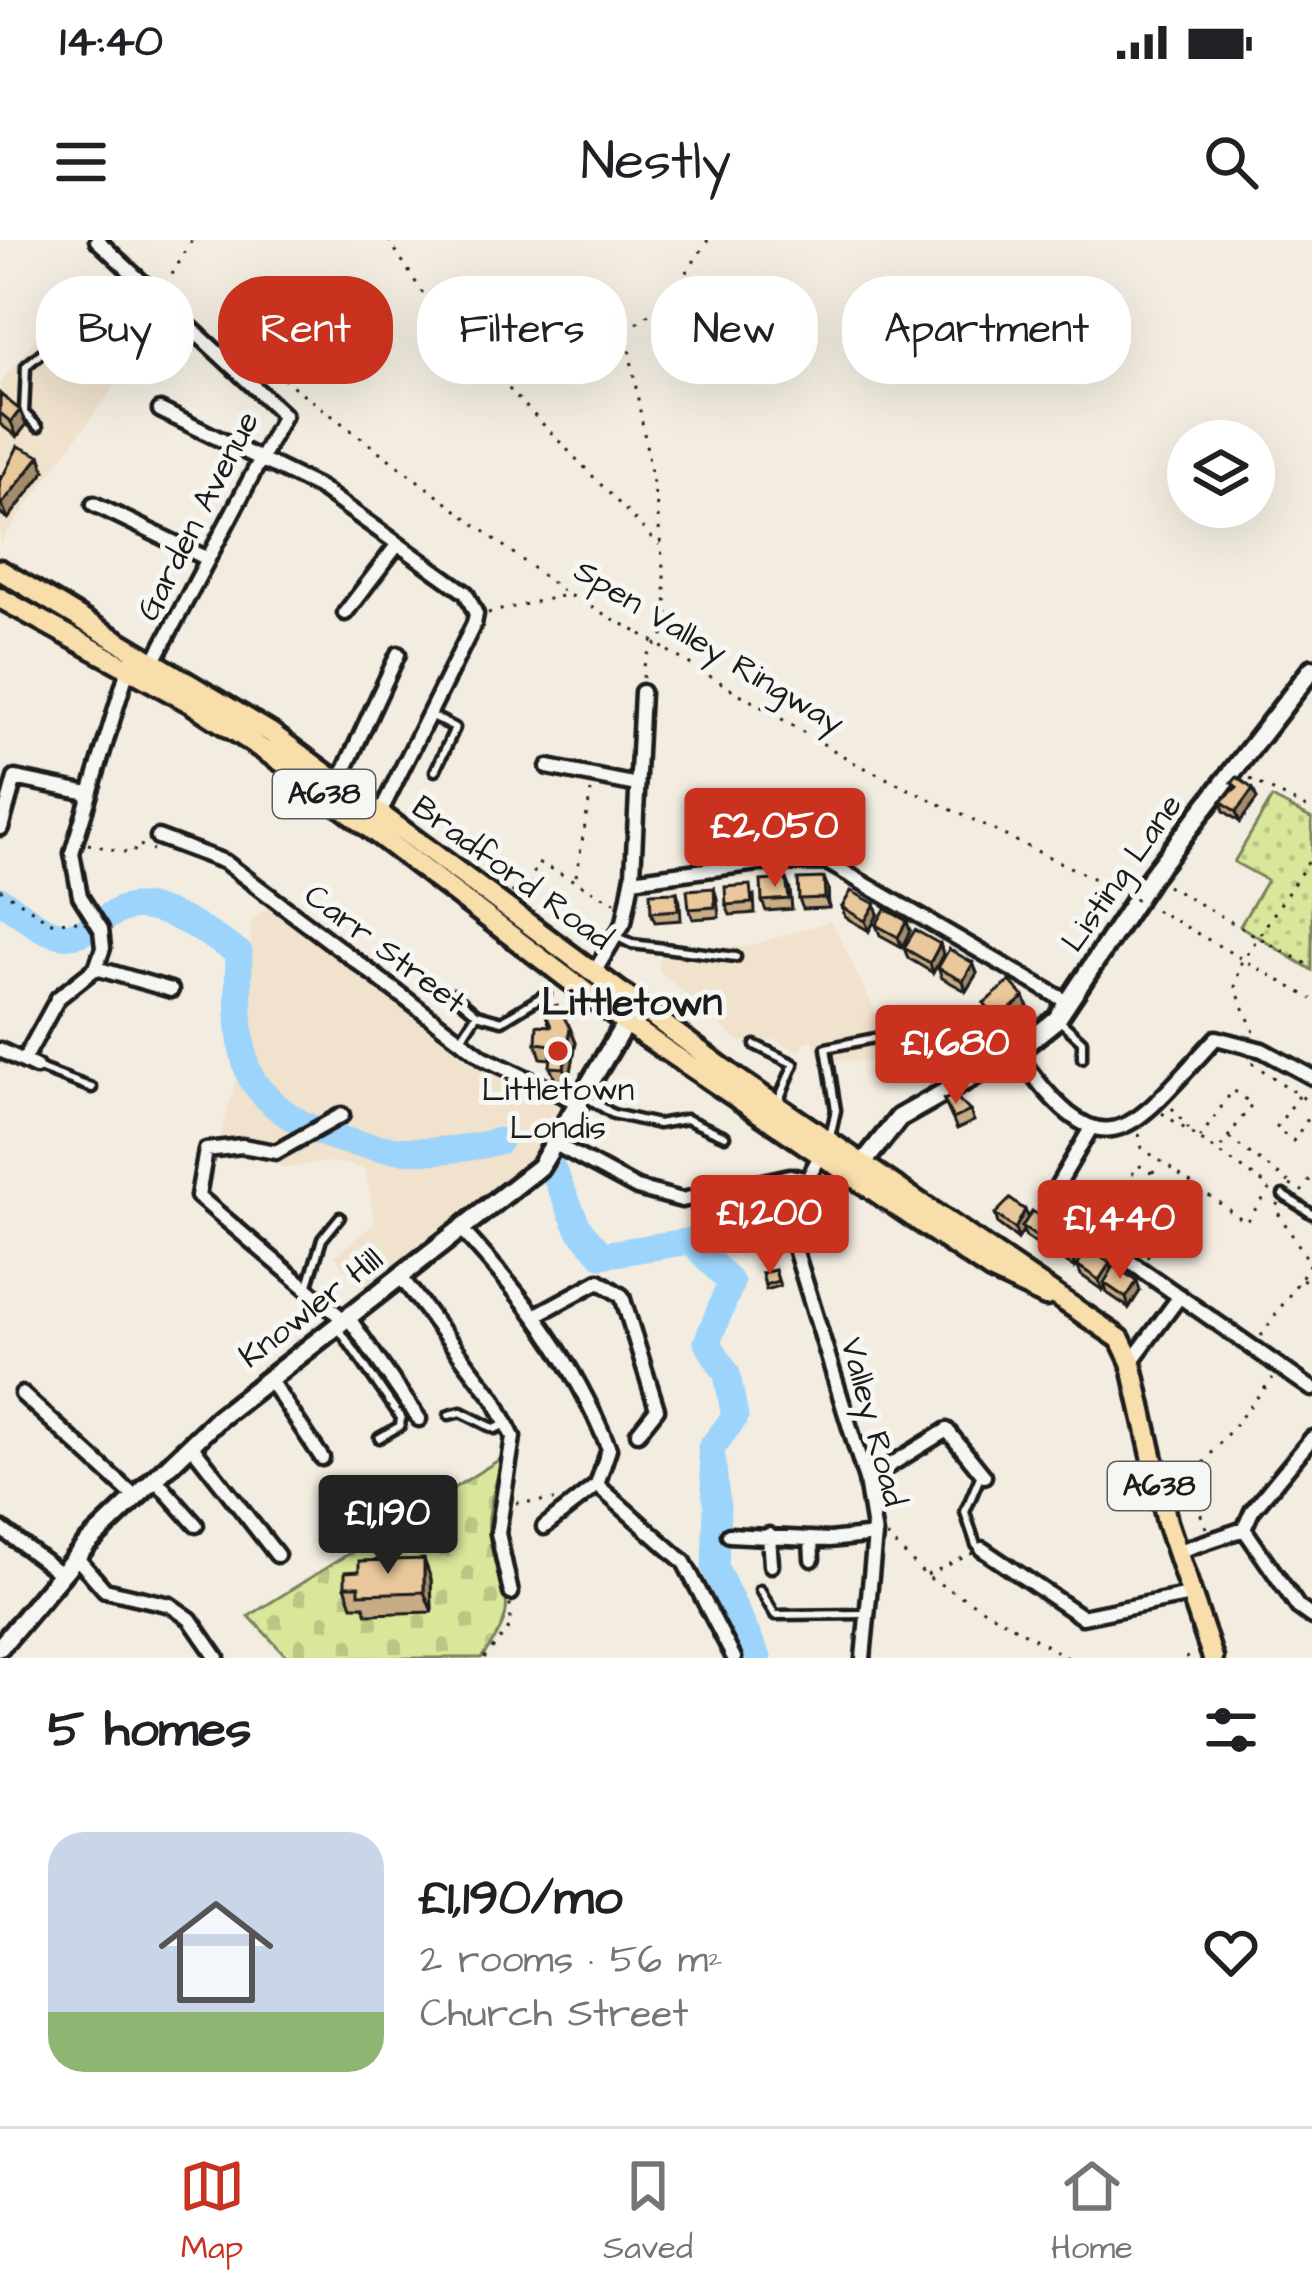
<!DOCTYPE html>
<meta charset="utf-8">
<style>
body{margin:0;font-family:"Architects Daughter",sans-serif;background:#f6f6f6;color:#202124;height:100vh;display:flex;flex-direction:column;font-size:45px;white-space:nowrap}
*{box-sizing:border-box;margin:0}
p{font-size:39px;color:#757577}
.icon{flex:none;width:66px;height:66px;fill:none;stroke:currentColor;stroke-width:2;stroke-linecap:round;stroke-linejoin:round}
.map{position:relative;height:1418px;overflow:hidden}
.side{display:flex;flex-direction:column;background:#fff;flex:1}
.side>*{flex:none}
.hud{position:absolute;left:36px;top:36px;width:1242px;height:108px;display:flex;gap:24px}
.fabs{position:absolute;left:1167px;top:180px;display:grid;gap:24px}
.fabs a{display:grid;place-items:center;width:108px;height:108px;border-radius:50%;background:#fff;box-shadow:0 12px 48px #0002;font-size:60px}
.price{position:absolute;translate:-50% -102px;padding:0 27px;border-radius:12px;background:#c8321e;color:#fff;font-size:39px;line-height:78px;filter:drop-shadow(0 3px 6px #0008)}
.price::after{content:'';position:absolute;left:50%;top:72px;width:36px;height:27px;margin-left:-18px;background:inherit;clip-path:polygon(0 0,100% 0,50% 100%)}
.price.current{background:#222;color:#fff}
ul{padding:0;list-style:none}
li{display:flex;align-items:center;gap:36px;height:300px;padding:0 48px}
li+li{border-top:3px solid #e0e0e0}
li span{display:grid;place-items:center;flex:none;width:336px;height:240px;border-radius:36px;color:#555}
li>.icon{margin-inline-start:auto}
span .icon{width:144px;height:144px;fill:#fffc;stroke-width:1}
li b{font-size:51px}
h2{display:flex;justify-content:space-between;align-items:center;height:144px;padding:0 48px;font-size:51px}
.pill{padding:0 42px;border-radius:48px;background:#fff;box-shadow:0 12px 48px #0002;font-size:42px;line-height:108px}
.pill.current{background:#c8321e;color:#fff}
.status{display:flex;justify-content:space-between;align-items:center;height:84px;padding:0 60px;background:#fff;direction:ltr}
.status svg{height:33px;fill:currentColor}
header{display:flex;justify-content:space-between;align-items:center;height:156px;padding:0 48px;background:#fff;font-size:54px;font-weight:600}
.tab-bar{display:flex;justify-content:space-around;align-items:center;height:168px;border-top:3px solid #e0e0e0;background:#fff;font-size:33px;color:#757577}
.tab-bar a{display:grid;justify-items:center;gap:6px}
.tab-bar .current{color:#c8321e}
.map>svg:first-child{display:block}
.built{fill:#f0e2cc}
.cemetery{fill:url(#cemetery-stones);stroke:#7a825b;stroke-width:3}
.park{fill:url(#park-dots);stroke:#7a825b;stroke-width:3}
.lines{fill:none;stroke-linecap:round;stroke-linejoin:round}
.river{stroke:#9cd4fb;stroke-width:27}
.lane-casing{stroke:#1c1c1c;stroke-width:15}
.street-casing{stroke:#1c1c1c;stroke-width:21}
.secondary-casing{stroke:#1c1c1c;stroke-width:26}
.primary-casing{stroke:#1c1c1c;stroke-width:27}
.path{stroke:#1c1c1c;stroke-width:3;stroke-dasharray:3 9;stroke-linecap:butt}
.lane{stroke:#f6f6f2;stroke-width:6}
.street{stroke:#f6f6f2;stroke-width:12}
.secondary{stroke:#f6f6f2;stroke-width:16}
.primary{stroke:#f8deab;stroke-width:18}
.path-bridge{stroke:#1c1c1c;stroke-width:3;stroke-dasharray:3 9;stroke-linecap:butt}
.wall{fill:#c8ac85;stroke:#1c1c1c;stroke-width:3}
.shaded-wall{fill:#a38c6c;stroke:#1c1c1c;stroke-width:3}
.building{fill:#e9c89b;stroke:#1c1c1c;stroke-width:3}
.poi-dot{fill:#c8321e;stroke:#f6f6f2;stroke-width:4.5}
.labels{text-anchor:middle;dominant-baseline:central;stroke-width:10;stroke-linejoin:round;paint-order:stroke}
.shield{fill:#f6f6f2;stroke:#5d5d5c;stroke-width:3}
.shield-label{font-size:30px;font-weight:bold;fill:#1c1c1c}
.street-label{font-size:33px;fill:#1c1c1c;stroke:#f6f6f2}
.poi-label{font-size:33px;fill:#1c1c1c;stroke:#f6f6f2}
.quarter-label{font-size:39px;font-weight:bold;fill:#1c1c1c;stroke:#f6f6f2}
</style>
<div class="status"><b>14:40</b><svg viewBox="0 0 49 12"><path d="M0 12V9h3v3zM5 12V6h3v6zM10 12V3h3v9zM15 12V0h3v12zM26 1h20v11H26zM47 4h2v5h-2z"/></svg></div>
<header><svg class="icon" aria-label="menu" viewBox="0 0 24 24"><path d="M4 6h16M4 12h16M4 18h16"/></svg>Nestly<svg class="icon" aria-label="search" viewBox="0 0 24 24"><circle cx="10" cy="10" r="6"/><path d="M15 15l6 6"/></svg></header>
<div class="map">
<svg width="1312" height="1418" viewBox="0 0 1312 1418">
<defs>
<pattern id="cemetery-stones" width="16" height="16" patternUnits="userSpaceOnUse" patternTransform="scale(3)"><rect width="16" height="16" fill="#d8e79a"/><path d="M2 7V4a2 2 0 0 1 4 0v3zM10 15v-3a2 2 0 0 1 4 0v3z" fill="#b9c684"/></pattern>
<pattern id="park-dots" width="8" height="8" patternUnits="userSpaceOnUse" patternTransform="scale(3)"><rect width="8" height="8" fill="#d8e79a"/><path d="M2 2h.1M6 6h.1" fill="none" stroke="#b9c684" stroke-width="1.8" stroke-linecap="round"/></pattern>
</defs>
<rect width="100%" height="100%" fill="#f3ede1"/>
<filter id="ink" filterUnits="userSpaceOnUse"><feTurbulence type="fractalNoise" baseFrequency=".00833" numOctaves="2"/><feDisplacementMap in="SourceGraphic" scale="24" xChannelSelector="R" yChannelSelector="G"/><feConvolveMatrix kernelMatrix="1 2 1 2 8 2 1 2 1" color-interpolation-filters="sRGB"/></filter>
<g filter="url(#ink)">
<path class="built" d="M 69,59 L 145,104 L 0,303 L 0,143 Z
M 270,665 L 468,821 L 572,866 L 528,928 L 365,1052 L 334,1016 L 375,983 L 365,929 L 332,922 L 284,928 L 219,899 L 249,796 L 251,681 Z
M 831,681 L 879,779 L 957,767 L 965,785 L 912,812 L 865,822 L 818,818 L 813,800 L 805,802 L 801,812 L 775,800 L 739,802 L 659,731 L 659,720 L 680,707 L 745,707 Z"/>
<path class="cemetery" d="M 502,1218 C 497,1241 486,1272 489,1294 C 497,1356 528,1359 481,1418 L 288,1418 L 249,1376 Z"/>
<path class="park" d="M 1272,558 L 1312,579 L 1312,730 L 1240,686 L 1267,640 L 1234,622 Z"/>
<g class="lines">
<path class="river" d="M 0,660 C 18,670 36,689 57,694 C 84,702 102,674 126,668 C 161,659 211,696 239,713 C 238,745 236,815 253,841 C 302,912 423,922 499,901
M 551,926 L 579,989 L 602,1015 L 691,1001 L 731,1043 L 707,1102 L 727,1134 L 735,1177 L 711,1208 L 717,1268 L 715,1328 L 758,1418"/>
<g class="lane-casing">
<path id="lane" d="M 38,187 L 24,173 L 26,126 L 64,94 L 89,95 L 140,41
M 432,476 L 455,488 L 435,531
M 616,696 L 632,704 L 736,717
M 453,754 L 477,774 L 502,781 L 546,754
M 1060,781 L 1082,801 L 1082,818
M 462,797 L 477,774
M 755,805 L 794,824 L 778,862
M 36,827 L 92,848
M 586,857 L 613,874 L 658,884 L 686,879 L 725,896
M 830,897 L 836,870 L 826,808 L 879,797
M 1283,955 L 1312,974
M 308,1045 L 322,999 L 340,977
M 339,1089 L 401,1178 L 400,1186 L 379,1198
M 449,1175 L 461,1172 L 495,1189 L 503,1185
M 976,1305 L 965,1272 L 979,1239
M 760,1350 L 775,1375 L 865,1374"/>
</g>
<g class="street-casing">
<path id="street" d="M 97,0 L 284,175 L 152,425
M 160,170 L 320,248 L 466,353 L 476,374 L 474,384 L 380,573
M 94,264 L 206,318
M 345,373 L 398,304
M 548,527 L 637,545
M 339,542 L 398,414
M 753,571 L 757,623
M 1,588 L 15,538 L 88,553
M 158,597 L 225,622 L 484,818 L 581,864
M 632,640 L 757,623 L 827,622 L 1069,763
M 96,728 L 171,750
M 595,731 L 624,682 L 633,635 L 642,452
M 0,810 L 36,827
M 1016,812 C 1107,943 1133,887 1216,798 L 1262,810 L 1312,837
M 24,820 L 58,758 L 96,728 L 103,708 L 101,689 L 80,656 L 72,613 L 130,422
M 342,875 L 276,912 L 242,906 L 206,910 L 198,956 L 344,1080
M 1091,888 L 1056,948 L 1060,973 L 1312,1149
M 557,905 L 637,948 L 682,960 L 790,936 L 804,939
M 822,912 L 792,969 L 793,1002 L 866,1240 L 875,1295 L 863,1418
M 461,989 C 527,1061 572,1117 609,1209 L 597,1245 L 544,1287
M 400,1036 L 494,1159 L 513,1197 L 498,1293 L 511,1353
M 538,1074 L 599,1041 L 622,1056 L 657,1169 L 638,1193
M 348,1077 L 419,1179
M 1131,1122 L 1180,1056
M 269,1139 L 322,1218
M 22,1154 L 136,1258
M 191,1205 L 277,1315
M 155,1239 L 196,1285
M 866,1240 L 947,1190 L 984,1236
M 597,1245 L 684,1322 L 734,1418
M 0,1288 L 61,1334
M 1244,1289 L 1298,1367 L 1312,1377
M 729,1295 L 829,1300 L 875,1295
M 769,1295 L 771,1325
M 811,1299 L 812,1319
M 982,1309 L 1082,1377 L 1190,1355
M 1176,1312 L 1244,1289 L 1252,1271 L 1312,1198
M 76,1317 L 105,1350 L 170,1365 L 190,1379 L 217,1418"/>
</g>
<g class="secondary-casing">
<path id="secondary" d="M 856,932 L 899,878 L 1016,812 L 1057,779 L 1151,637 L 1312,429
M 0,1407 L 87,1304 L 219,1178 L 540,927 L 632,772"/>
</g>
<g class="primary-casing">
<path id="primary" d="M 0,330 L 271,493 L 739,840 L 1120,1099 L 1131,1122 L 1167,1282 L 1213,1418
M 0,358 L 191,463 L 285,524 L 626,783 L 991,1030 L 1046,1056"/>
</g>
<path class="path" d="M 389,0 L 434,71 L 659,305
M 166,45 L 192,0
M 250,126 L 273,131 L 567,354 L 641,394
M 488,373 L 566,355
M 668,411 L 855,523 L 1113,648
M 643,438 L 645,418 L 669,387 L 657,267 L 626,91 L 669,59 L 708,0
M 1250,539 L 1312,571
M 88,604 L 133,614 L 137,604 L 153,610
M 576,636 L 591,551
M 1167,646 L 1312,727
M 0,649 L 50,682 L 79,681
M 512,653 L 517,646 L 529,648 L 537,623 C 566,634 587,650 615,662
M 1165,675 L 1312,759
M 1254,792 L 1235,747 L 1241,723 L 1312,616
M 1252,823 L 1312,864
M 1299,856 L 1276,888 L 1293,901 L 1312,873
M 1172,868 L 1191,892
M 1162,873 L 1268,946
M 1139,894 L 1142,908 L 1246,982 L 1271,948
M 1200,898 L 1233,850 L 1252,864 L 1218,911
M 1229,898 L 1289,942
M 1152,933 L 1138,925 L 1121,951 L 1134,960 L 1159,923
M 1290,945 L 1302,951 L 1312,937
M 1278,963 L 1275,968 L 1310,1023 L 1301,1038
M 1147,1017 L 1194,945
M 1261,1096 L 1301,1038 L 1312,1046
M 516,1263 L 554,1260
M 1206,1288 L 1190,1246 L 1193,1236 L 1273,1138
M 887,1296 L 926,1336 L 1068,1418
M 927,1335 L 973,1313
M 484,1418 L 510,1387 L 510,1363
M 1186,1418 L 1196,1414"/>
<use href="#lane" class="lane"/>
<use href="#street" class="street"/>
<use href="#secondary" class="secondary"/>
<use href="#primary" class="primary"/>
<path class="path-bridge" d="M 641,394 L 668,411
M 1113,648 L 1165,675"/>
</g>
<path class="wall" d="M 0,154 L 26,185 L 17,197 L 0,184 Z
M 40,216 L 45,231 L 8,279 L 0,273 L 0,236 L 2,238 Z
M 1232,543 L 1253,549 L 1257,559 L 1240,582 L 1224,571 L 1221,561 L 1235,549 Z
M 824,638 L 828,648 L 829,668 L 803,669 L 799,659 Z
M 786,639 L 790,649 L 792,669 L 766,671 L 762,661 Z
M 714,648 L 717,658 L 719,677 L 693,679 L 689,669 Z
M 677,652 L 680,662 L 681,680 L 655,682 L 651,672 Z
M 754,655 L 755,673 L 730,675 L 726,665 Z
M 842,667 L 878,674 L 869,691 L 845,677 Z
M 876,685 L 910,691 L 902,707 L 880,695 Z
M 940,704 L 943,714 L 933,733 L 908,718 L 904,708 Z
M 973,723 L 977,733 L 966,751 L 942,738 L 938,728 Z
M 1024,757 L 1028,767 L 1001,789 L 987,773 L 984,763 Z
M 544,770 L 570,788 L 576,803 L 569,843 L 556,842 L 550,827 L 551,819 L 541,818 L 536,803 L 550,786 Z
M 944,860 L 970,871 L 974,881 L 957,889 Z
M 1025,970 L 1028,978 L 1055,987 L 1058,994 L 1082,1004 L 1085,1013 L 1140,1051 L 1129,1068 L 1107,1053 L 1105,1046 L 1102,1050 L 1081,1035 L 1077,1025 L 1075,1028 L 1054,1015 L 1052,1007 L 1048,1012 L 1026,997 L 1023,991 L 1018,999 L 998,984 L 995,974 Z
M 775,1030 L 780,1046 L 766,1050 L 762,1033 Z
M 431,1339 L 432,1372 L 367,1374 L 364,1366 L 352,1366 L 345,1346 Z"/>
<path class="shaded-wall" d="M 20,170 L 26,185 L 17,197 L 11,182 Z
M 40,216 L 45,231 L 8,279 L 2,264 Z
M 1253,549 L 1257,559 L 1240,582 L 1236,572 Z
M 824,638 L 828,648 L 829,668 L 825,658 Z
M 875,664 L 878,674 L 869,691 L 865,681 Z
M 907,681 L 910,691 L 902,707 L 898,697 Z
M 940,704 L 943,714 L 933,733 L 930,723 Z
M 973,723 L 977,733 L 966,751 L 963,741 Z
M 1024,757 L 1028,767 L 1001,789 L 998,779 Z
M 570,788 L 576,803 L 569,843 L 564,828 Z
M 1025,970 L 1029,980 L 1022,987 L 1023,991 L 1018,999 L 1015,989 Z
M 1055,987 L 1059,997 L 1048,1012 L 1045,1002 Z
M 1082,1004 L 1085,1014 L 1075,1028 L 1072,1018 Z
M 1110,1023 L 1113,1033 L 1102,1050 L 1099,1040 Z
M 1137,1041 L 1140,1051 L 1129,1068 L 1126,1058 Z
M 424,1319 L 431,1339 L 432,1372 L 424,1352 Z"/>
<path class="building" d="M 0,154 L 20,170 L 11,182 L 0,173 Z
M 18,206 L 40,216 L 2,264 L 0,262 L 0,236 L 2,238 Z
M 1237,537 L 1253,549 L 1236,572 L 1221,561 L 1237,547 L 1232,543 Z
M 824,638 L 825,658 L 799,659 L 798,639 Z
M 786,639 L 789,659 L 762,661 L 761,641 Z
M 750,645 L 752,663 L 726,665 L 725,647 Z
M 714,648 L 715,667 L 689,669 L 687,650 Z
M 851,651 L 875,664 L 865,681 L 842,667 Z
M 677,652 L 678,670 L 651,672 L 650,653 Z
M 885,669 L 907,681 L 898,697 L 876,685 Z
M 915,690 L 940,704 L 930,723 L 904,708 Z
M 949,709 L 973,723 L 963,741 L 938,728 Z
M 1010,741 L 1024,757 L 998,779 L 984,763 Z
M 557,765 L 570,788 L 564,828 L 550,827 L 552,805 L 536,803 L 537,785 L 551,786 L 544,770 Z
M 954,855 L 970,871 L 953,879 L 944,860 Z
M 1010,959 L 1025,970 L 1015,989 L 995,974 Z
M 1032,971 L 1055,987 L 1045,1002 L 1022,987 Z
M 1060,990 L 1082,1004 L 1072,1018 L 1051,1005 Z
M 1088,1009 L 1110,1023 L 1099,1040 L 1077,1025 Z
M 1114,1026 L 1137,1041 L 1126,1058 L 1104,1043 Z
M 775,1030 L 778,1041 L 765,1045 L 762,1033 Z
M 424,1319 L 424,1352 L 359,1354 L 359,1346 L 345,1346 L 345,1332 L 359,1331 L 359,1321 Z"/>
</g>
<circle class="poi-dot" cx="558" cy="811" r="12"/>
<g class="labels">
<g class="shield">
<rect x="273" y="530" width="102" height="48" rx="9"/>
<rect x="1108" y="1222" width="102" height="48" rx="9"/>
</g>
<g class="shield-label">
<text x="324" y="554">A638</text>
<text x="1159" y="1246">A638</text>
</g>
<g class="street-label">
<text transform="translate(198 276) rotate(-63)">Garden Avenue</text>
<text transform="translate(709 407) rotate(31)">Spen Valley Ringway</text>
<text transform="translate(512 633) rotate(36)">Bradford Road</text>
<text transform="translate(1122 633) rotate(-55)">Listing Lane</text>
<text transform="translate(385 709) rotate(37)">Carr Street</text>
<text transform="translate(311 1068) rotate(-38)">Knowler Hill</text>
<text transform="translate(873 1182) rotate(75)">Valley Road</text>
</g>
<g class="poi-label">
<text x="558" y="850">Littletown<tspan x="558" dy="38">Londis</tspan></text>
</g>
<g class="quarter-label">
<text x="632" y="764">Littletown</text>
</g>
</g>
</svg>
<div class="fabs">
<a><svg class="icon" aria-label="layers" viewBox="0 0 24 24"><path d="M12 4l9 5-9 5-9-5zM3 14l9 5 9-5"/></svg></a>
</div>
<b class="price" style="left:775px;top:650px">£2,050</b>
<b class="price" style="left:956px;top:867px">£1,680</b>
<b class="price" style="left:770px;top:1037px">£1,200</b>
<b class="price" style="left:1120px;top:1042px">£1,440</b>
<b class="price current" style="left:388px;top:1337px">£1,190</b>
<div class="hud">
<a class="pill">Buy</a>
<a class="pill current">Rent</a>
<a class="pill">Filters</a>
<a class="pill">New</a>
<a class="pill">Apartment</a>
</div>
</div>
<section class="side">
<h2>5 homes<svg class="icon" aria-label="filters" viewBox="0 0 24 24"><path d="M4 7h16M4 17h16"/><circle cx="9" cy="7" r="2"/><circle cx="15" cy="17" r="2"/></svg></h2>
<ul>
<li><span style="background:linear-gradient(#c9d6e8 75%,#8fb573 0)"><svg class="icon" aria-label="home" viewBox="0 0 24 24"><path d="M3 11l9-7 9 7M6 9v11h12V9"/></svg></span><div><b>£1,190/mo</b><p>2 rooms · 56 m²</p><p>Church Street</p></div><svg class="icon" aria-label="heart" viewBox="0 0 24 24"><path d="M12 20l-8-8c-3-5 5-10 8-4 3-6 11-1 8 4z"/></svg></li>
</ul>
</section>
<nav class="tab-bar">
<a class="current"><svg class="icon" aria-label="map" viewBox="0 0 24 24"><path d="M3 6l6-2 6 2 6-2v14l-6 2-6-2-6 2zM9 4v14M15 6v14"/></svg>Map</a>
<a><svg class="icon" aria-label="saved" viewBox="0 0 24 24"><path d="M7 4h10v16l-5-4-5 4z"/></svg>Saved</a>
<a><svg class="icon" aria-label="home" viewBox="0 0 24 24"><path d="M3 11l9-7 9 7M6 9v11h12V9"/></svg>Home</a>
</nav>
